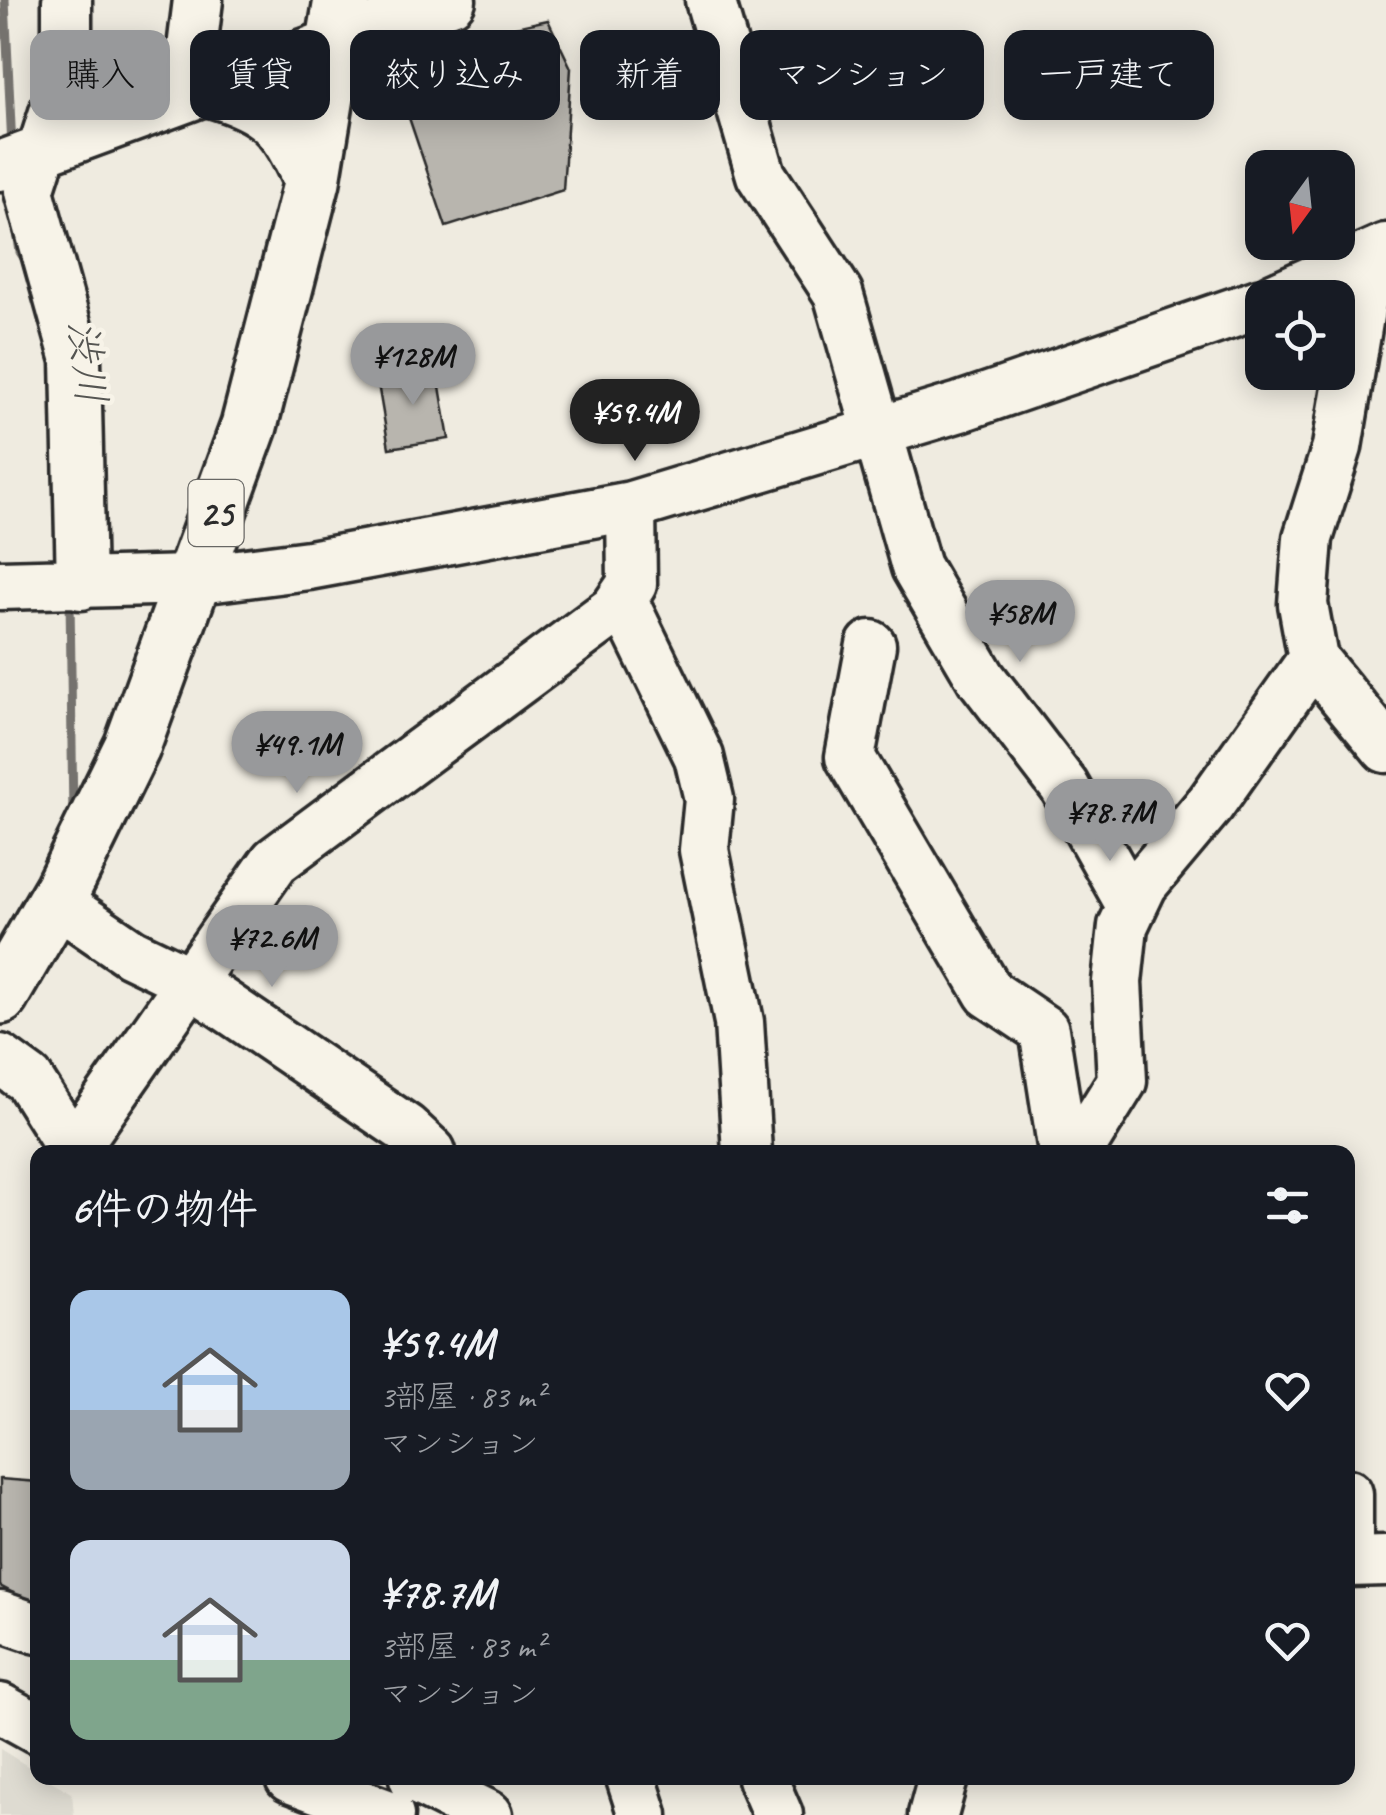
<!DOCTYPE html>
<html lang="ja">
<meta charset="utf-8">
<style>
body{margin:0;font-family:Caveat,"Klee One",sans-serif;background:#20242c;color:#f1f3f6;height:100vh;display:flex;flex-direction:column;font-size:38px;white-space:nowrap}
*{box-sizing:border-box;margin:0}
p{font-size:32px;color:#9ea1a6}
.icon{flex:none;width:55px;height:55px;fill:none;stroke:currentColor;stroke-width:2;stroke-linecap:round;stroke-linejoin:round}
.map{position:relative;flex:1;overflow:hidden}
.side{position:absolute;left:30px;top:1145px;width:1325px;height:640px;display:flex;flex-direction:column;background:#171b24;border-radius:20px;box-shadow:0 5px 25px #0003}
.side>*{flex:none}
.hud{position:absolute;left:30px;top:30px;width:1328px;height:90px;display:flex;gap:20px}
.needle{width:65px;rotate:195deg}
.buttons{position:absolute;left:1245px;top:150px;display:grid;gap:20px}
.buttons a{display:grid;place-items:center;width:110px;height:110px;border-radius:20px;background:#171b24;box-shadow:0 5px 25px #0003;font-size:50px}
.price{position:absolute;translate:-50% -85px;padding:0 22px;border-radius:35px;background:#98999b;color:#111;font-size:32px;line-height:65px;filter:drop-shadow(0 2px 5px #0008)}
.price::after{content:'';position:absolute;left:50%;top:60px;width:30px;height:22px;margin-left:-15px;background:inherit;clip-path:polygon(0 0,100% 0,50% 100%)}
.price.on{background:#222;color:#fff}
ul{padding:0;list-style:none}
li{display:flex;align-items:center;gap:30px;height:250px;padding:0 40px}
li span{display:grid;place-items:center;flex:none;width:280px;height:200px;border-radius:20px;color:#555}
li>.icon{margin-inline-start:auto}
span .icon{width:120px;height:120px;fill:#fffc;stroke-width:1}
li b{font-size:42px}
h2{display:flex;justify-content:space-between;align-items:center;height:120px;padding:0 40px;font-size:42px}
.tag{padding:0 35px;border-radius:20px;background:#171b24;box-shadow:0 5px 25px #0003;font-size:35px;line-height:90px}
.tag.on{background:#98999b;color:#111}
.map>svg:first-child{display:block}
.built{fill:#dedbd1}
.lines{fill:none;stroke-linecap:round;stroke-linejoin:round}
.stream{stroke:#74726e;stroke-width:9}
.building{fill:#b8b5ae;stroke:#2b2b2b;stroke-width:2.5}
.minor-casing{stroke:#2b2b2b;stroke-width:55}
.major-casing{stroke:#2b2b2b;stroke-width:62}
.minor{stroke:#f7f3e8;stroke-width:48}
.major{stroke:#f7f3e8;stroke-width:55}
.labels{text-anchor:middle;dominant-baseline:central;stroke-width:9;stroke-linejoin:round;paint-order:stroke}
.shield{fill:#f7f3e8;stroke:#686764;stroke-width:2.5}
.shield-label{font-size:38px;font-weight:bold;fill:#2b2b2b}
.water-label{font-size:42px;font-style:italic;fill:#555552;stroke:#f7f3e8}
</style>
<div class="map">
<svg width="1386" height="1815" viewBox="0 0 1386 1815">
<rect width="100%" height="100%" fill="#efebe0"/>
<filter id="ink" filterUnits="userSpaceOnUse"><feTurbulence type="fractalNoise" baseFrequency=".01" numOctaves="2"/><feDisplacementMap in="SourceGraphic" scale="20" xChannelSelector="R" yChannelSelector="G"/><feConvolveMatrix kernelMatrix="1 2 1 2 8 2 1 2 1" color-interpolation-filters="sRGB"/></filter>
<g filter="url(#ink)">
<path class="built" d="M 0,1749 L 37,1772 L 38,1778 L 46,1778 L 72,1793 L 74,1815 L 0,1815 Z"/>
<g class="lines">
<path class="stream" d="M 5,0 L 12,147
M 17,232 L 20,252 L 28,264
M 70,598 L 73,818"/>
</g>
<path class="building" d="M 548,20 L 571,68 L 563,190 L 446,227 L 403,100 L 469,37 Z
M 437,369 L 449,439 L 389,448 L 377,378 Z
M 0,1479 L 38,1482 L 38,1606 L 0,1586 Z"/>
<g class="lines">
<g class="minor-casing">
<path id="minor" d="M 67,0 L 67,72 L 29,191 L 76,360 L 81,585
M 710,0 L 761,175 L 838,293 L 916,567 L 981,678 L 1064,786 L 1132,907
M 186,97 L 198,0
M 0,166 L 451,0
M 1369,256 L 1337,447 L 1308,538 L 1303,604 L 1313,659 L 1386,748
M 1274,298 L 1386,248
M 0,585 L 191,580 L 309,565 L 631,506 L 960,407 L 1262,303
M 622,599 L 699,757 L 709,799 L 704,850 L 739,1022 L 747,1152
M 871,645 L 850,757 L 989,993 L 1044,1030 L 1063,1152
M 55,901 L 131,953 L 189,981 L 405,1128 L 431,1152
M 0,1059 L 29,1080 L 73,1150 L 275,861 L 615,609 L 632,584 L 631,506
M 1078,1152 L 1122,1081 L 1117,982 L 1123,926 L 1132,907 L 1143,884 L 1211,803 L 1313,659
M 1348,1494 L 1348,1562 L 1386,1561
M 0,1616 L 38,1629
M 0,1708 L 38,1729
M 290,1778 L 389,1815
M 414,1778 L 488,1815
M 631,1778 L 643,1815
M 762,1778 L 778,1815
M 933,1815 L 943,1778"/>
</g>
<g class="major-casing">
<path id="major" d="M 210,88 C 273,107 285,122 312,181
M 0,996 L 63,888 L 132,747 L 249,426 L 312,181 L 342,0"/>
</g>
<use href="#minor" class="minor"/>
<use href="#major" class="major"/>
</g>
</g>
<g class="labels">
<rect class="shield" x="188.5" y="480" width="55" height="66" rx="8"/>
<g class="shield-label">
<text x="216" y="513">25</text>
</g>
<g class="water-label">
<text transform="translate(87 362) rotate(83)">渋川</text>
</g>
</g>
</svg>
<div class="buttons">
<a><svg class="needle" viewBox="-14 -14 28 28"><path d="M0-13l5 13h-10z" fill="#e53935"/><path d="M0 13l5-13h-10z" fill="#9ea1a6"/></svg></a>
<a><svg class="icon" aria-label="locate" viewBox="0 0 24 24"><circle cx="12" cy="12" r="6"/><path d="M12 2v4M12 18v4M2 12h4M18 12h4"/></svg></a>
</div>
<b class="price" style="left:413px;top:408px">¥128M</b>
<b class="price on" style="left:635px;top:464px">¥59.4M</b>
<b class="price" style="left:1020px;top:665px">¥58M</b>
<b class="price" style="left:297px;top:796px">¥49.1M</b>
<b class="price" style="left:1110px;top:864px">¥78.7M</b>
<b class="price" style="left:272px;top:990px">¥72.6M</b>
<div class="hud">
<a class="tag on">購入</a>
<a class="tag">賃貸</a>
<a class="tag">絞り込み</a>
<a class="tag">新着</a>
<a class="tag">マンション</a>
<a class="tag">一戸建て</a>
</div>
<section class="side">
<h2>6件の物件<svg class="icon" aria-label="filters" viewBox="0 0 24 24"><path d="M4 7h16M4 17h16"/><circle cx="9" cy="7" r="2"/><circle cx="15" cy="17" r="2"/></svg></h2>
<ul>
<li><span style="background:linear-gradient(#a9c7e8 60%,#9aa5b1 0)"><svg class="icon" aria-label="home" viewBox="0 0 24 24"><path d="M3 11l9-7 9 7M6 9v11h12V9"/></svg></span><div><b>¥59.4M</b><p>3部屋 · 83 m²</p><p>マンション</p></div><svg class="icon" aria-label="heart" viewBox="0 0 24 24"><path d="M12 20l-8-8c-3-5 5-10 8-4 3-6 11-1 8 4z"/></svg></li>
<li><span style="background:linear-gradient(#c9d6e8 60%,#7fa58c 0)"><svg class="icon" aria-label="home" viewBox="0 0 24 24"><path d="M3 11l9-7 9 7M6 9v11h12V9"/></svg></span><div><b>¥78.7M</b><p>3部屋 · 83 m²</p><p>マンション</p></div><svg class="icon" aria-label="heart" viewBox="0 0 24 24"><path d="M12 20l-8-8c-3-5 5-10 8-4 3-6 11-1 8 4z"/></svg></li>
</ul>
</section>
</div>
